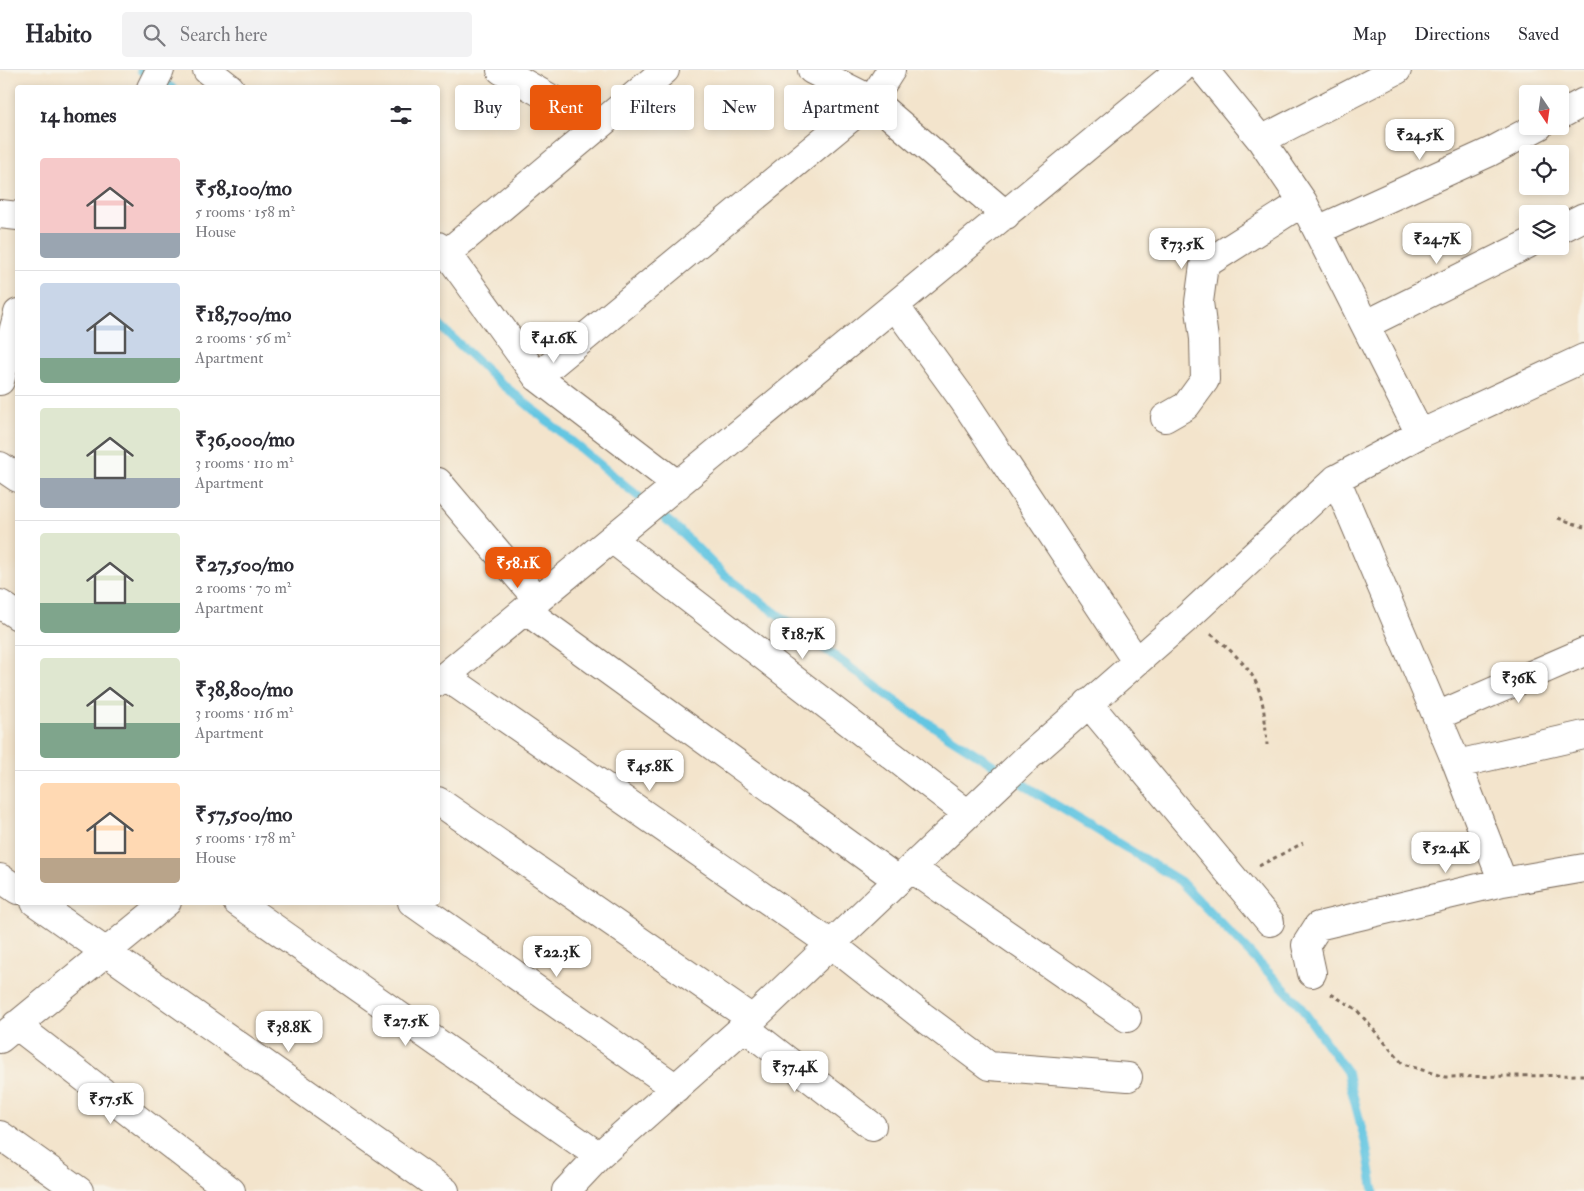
<!DOCTYPE html>
<meta charset="utf-8">
<style>
body{margin:0;font-family:"IM FELL Double Pica",serif;background:#f2f2f3;color:#2b2b33;height:100vh;display:flex;flex-direction:column;font-size:19px;white-space:nowrap}
*{box-sizing:border-box;margin:0}
p{font-size:16px;color:#7c7c81}
.icon{flex:none;width:28px;height:28px;fill:none;stroke:currentColor;stroke-width:2;stroke-linecap:round;stroke-linejoin:round}
.map{position:relative;flex:1;overflow:hidden}
.details{position:absolute;left:15px;top:15px;width:425px;height:820px;display:flex;flex-direction:column;background:#fff;border-radius:5px;box-shadow:0 2px 8px #0003}
.details>*{flex:none}
.guide{position:absolute;left:455px;top:15px;width:475px;height:45px;display:flex;gap:10px}
.needle{width:32px;rotate:167deg}
.controls{position:absolute;left:1519px;top:15px;display:grid;gap:10px}
.controls a{display:grid;place-items:center;width:50px;height:50px;border-radius:5px;background:#fff;box-shadow:0 2px 8px #0003;font-size:25px}
.price{position:absolute;translate:-50% -42px;padding:0 11px;border-radius:10px;background:#fff;color:#222;font-size:16px;line-height:32px;filter:drop-shadow(0 1px 2px #0008)}
.price::after{content:'';position:absolute;left:50%;top:30px;width:15px;height:11px;margin-left:-8px;background:inherit;clip-path:polygon(0 0,100% 0,50% 100%)}
.price.current{background:#ea580c;color:#fff}
ul{padding:0;list-style:none}
li{display:flex;align-items:center;gap:15px;height:125px;padding:0 25px}
li+li{border-top:1px solid #e1e1e2}
li span{display:grid;place-items:center;flex:none;width:140px;height:100px;border-radius:5px;color:#555}
li>.icon{margin-inline-start:auto}
span .icon{width:60px;height:60px;fill:#fffc;stroke-width:1}
li b{font-size:21px}
h2{display:flex;justify-content:space-between;align-items:center;height:60px;padding:0 25px;font-size:21px}
.pill{padding:0 18px;border-radius:5px;background:#fff;box-shadow:0 2px 8px #0003;font-size:18px;line-height:45px}
.pill.current{background:#ea580c;color:#fff}
header{display:flex;align-items:center;gap:30px;box-sizing:border-box;height:70px;padding:0 25px;background:#fff;border-bottom:1px solid #e1e1e2}
header strong{font-size:24px}
nav{display:flex;gap:28px;margin-inline-start:auto;font-size:18px}
.search{width:350px;height:45px;background:#f2f2f3;display:flex;align-items:center;gap:12px;box-sizing:border-box;padding:0 18px;border-radius:5px;color:#7c7c81;font-size:19px}
.map>svg:first-child{display:block}
.lines{fill:none;stroke-linecap:round;stroke-linejoin:round}
.stream{stroke:#64c6e2;stroke-width:9}
.minor-casing{stroke:#7b6b5b;stroke-width:30}
.path{stroke:#7b6b5b;stroke-width:3;stroke-dasharray:4 4;stroke-linecap:butt}
.minor{stroke:#fff;stroke-width:28}
</style>
<header>
<strong>Habito</strong>
<div class="search"><svg class="icon" aria-label="search" viewBox="0 0 24 24"><circle cx="10" cy="10" r="6"/><path d="M15 15l6 6"/></svg>Search here</div>
<nav><a>Map</a><a>Directions</a><a>Saved</a></nav>
</header>
<div class="map">
<svg width="1584" height="1121" viewBox="0 0 1584 1121">
<rect width="100%" height="100%" fill="#f7f3e8"/>
<filter id="ink" filterUnits="userSpaceOnUse"><feTurbulence type="fractalNoise" baseFrequency=".02" numOctaves="2"/><feDisplacementMap in="SourceGraphic" scale="10" xChannelSelector="R" yChannelSelector="G"/><feConvolveMatrix kernelMatrix="1 2 1 2 8 2 1 2 1" color-interpolation-filters="sRGB"/></filter>
<filter id="wash" filterUnits="userSpaceOnUse"><feTurbulence type="fractalNoise" baseFrequency=".0096" numOctaves="4" result="noise"/><feDisplacementMap in="SourceGraphic" scale="20" xChannelSelector="R" yChannelSelector="G"/><feGaussianBlur stdDeviation="1.12" result="paint"/><feColorMatrix in="noise" values="0 0 0 0 0 0 0 0 0 0 0 0 0 0 0 0 0 1.4 0 .05"/><feComposite in="paint" operator="in"/></filter>
<g filter="url(#wash)">
<rect width="100%" height="100%" fill="#f3e4cc"/>
<g class="lines">
<path class="stream" d="M 141,0 L 172,18
M 438,254 L 495,308 L 679,460 L 724,505 L 908,640 L 1043,727 L 1180,811 L 1297,932 L 1347,1002 L 1366,1075 L 1374,1121"/>
</g>
</g>
<g filter="url(#ink)">
<g class="lines">
<g class="minor-casing">
<path id="minor" d="M 207,0 L 230,18
M 501,0 L 597,55
M 812,0 L 872,30 L 1006,145
M 1204,0 L 1261,70 L 1303,132 L 1420,364
M 151,18 L 160,0
M 1560,45 L 1584,32
M 1261,70 L 1397,0
M 0,144 L 18,146
M 1560,159 L 1584,147
M 1318,160 L 1490,82 L 1539,56
M 438,176 L 447,183 L 537,307 L 678,415
M 447,183 L 665,0
M 895,236 L 964,331 L 1136,591
M 1365,255 L 1528,174
M 537,307 L 872,30 L 891,0
M 0,311 L 18,243
M 1165,348 L 1186,336 L 1205,310 L 1204,269 L 1199,232 L 1204,195 L 1303,132
M 0,396 L 18,408
M 1336,409 L 1457,694 L 1503,812
M 438,412 L 538,530
M 612,469 L 968,744
M 0,534 L 18,546
M 525,540 L 898,810
M 445,606 L 831,874 L 922,946 L 989,996 L 1128,1007
M 438,612 L 1180,0
M 1088,633 L 1270,852
M 1437,646 L 1584,582
M 1457,694 L 1584,665
M 438,731 L 752,949
M 911,798 L 1127,948
M 0,808 L 18,820
M 35,832 L 445,1121
M 237,832 L 599,1086
M 412,832 L 676,1018
M 1312,903 L 1306,875 L 1318,856 L 1503,812 L 1584,798
M 16,955 L 231,1121
M 744,957 L 872,1056
M 0,969 L 167,832
M 0,1065 L 79,1121
M 566,1121 L 599,1086 L 744,957 L 1028,687 L 1189,546 L 1336,409 L 1420,364 L 1584,288"/>
</g>
<path class="path" d="M 1558,448 L 1584,457
M 1211,564 C 1258,603 1263,613 1267,675
M 1259,796 L 1303,773
M 1331,924 L 1356,939 L 1403,994 L 1445,1007 L 1584,1005"/>
<use href="#minor" class="minor"/>
</g>
</g>
</svg>
<div class="controls">
<a><svg class="needle" viewBox="-14 -14 28 28"><path d="M0-13l5 13h-10z" fill="#e53935"/><path d="M0 13l5-13h-10z" fill="#7c7c81"/></svg></a>
<a><svg class="icon" aria-label="locate" viewBox="0 0 24 24"><circle cx="12" cy="12" r="6"/><path d="M12 2v4M12 18v4M2 12h4M18 12h4"/></svg></a>
<a><svg class="icon" aria-label="layers" viewBox="0 0 24 24"><path d="M12 4l9 5-9 5-9-5zM3 14l9 5 9-5"/></svg></a>
</div>
<b class="price" style="left:1420px;top:91px">₹24.5K</b>
<b class="price" style="left:1437px;top:195px">₹24.7K</b>
<b class="price" style="left:1182px;top:200px">₹73.5K</b>
<b class="price" style="left:554px;top:294px">₹41.6K</b>
<b class="price current" style="left:518px;top:519px">₹58.1K</b>
<b class="price" style="left:803px;top:590px">₹18.7K</b>
<b class="price" style="left:1519px;top:634px">₹36K</b>
<b class="price" style="left:650px;top:722px">₹45.8K</b>
<b class="price" style="left:1446px;top:804px">₹52.4K</b>
<b class="price" style="left:557px;top:908px">₹22.3K</b>
<b class="price" style="left:406px;top:977px">₹27.5K</b>
<b class="price" style="left:289px;top:983px">₹38.8K</b>
<b class="price" style="left:795px;top:1023px">₹37.4K</b>
<b class="price" style="left:111px;top:1055px">₹57.5K</b>
<div class="guide">
<a class="pill">Buy</a>
<a class="pill current">Rent</a>
<a class="pill">Filters</a>
<a class="pill">New</a>
<a class="pill">Apartment</a>
</div>
<section class="details">
<h2>14 homes<svg class="icon" aria-label="filters" viewBox="0 0 24 24"><path d="M4 7h16M4 17h16"/><circle cx="9" cy="7" r="2"/><circle cx="15" cy="17" r="2"/></svg></h2>
<ul>
<li><span style="background:linear-gradient(#f6c9c9 75%,#9aa5b1 0)"><svg class="icon" aria-label="home" viewBox="0 0 24 24"><path d="M3 11l9-7 9 7M6 9v11h12V9"/></svg></span><div><b>₹58,100/mo</b><p>5 rooms · 158 m²</p><p>House</p></div></li>
<li><span style="background:linear-gradient(#c9d6e8 75%,#7fa58c 0)"><svg class="icon" aria-label="home" viewBox="0 0 24 24"><path d="M3 11l9-7 9 7M6 9v11h12V9"/></svg></span><div><b>₹18,700/mo</b><p>2 rooms · 56 m²</p><p>Apartment</p></div></li>
<li><span style="background:linear-gradient(#dfe7d0 70%,#9aa5b1 0)"><svg class="icon" aria-label="home" viewBox="0 0 24 24"><path d="M3 11l9-7 9 7M6 9v11h12V9"/></svg></span><div><b>₹36,000/mo</b><p>3 rooms · 110 m²</p><p>Apartment</p></div></li>
<li><span style="background:linear-gradient(#dfe7d0 70%,#7fa58c 0)"><svg class="icon" aria-label="home" viewBox="0 0 24 24"><path d="M3 11l9-7 9 7M6 9v11h12V9"/></svg></span><div><b>₹27,500/mo</b><p>2 rooms · 70 m²</p><p>Apartment</p></div></li>
<li><span style="background:linear-gradient(#dfe7d0 65%,#7fa58c 0)"><svg class="icon" aria-label="home" viewBox="0 0 24 24"><path d="M3 11l9-7 9 7M6 9v11h12V9"/></svg></span><div><b>₹38,800/mo</b><p>3 rooms · 116 m²</p><p>Apartment</p></div></li>
<li><span style="background:linear-gradient(#ffd9b3 75%,#b9a48a 0)"><svg class="icon" aria-label="home" viewBox="0 0 24 24"><path d="M3 11l9-7 9 7M6 9v11h12V9"/></svg></span><div><b>₹57,500/mo</b><p>5 rooms · 178 m²</p><p>House</p></div></li>
</ul>
</section>
</div>
